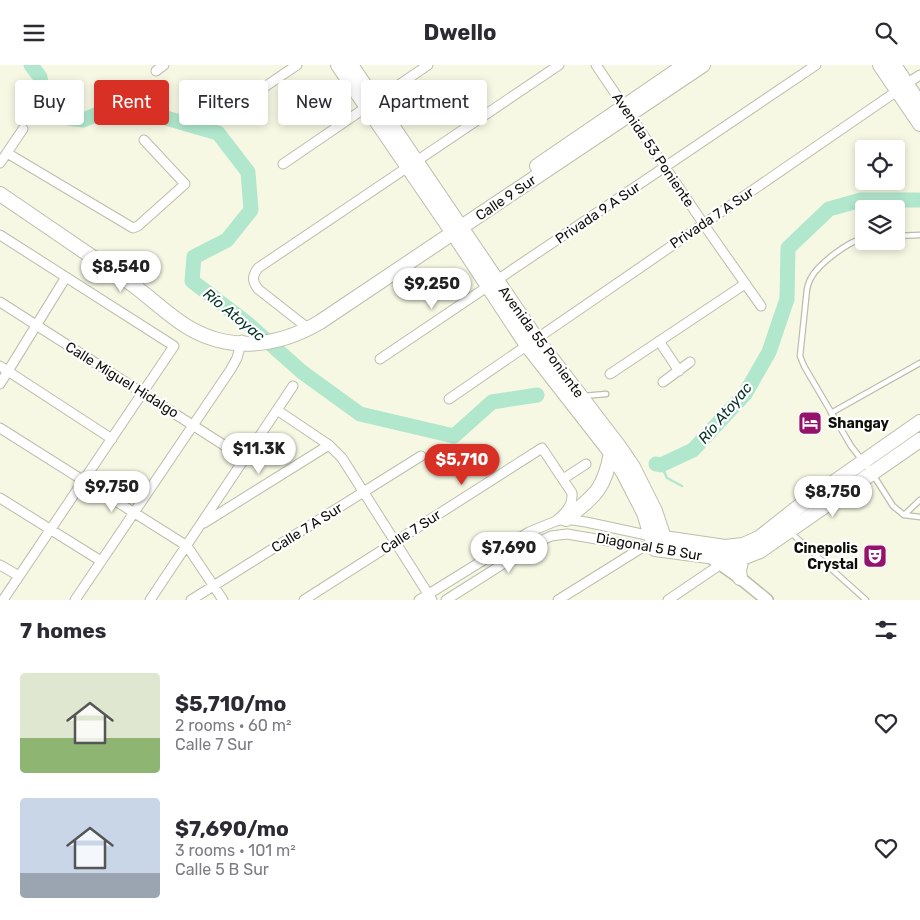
<!DOCTYPE html>
<meta charset="utf-8">
<style>
body{margin:0;font-family:Rubik,sans-serif;background:#f2f2f3;color:#2b2b33;height:100vh;display:flex;flex-direction:column;font-size:19px;white-space:nowrap}
*{box-sizing:border-box;margin:0}
p{font-size:16px;color:#7c7c81}
.icon{flex:none;width:28px;height:28px;fill:none;stroke:currentColor;stroke-width:2;stroke-linecap:round;stroke-linejoin:round}
.map{position:relative;height:535px;overflow:hidden}
.side{display:flex;flex-direction:column;background:#fff;flex:1}
.side>*{flex:none}
.hud{position:absolute;left:15px;top:15px;width:500px;height:45px;display:flex;gap:10px}
.fabs{position:absolute;left:855px;top:75px;display:grid;gap:10px}
.fabs a{display:grid;place-items:center;width:50px;height:50px;border-radius:5px;background:#fff;box-shadow:0 2px 8px #0003;font-size:25px}
.price{position:absolute;translate:-50% -42px;padding:0 11px;border-radius:18px;background:#fff;color:#222;font-size:16px;line-height:32px;filter:drop-shadow(0 1px 2px #0008)}
.price::after{content:'';position:absolute;left:50%;top:30px;width:15px;height:11px;margin-left:-8px;background:inherit;clip-path:polygon(0 0,100% 0,50% 100%)}
.price.active{background:#d93025;color:#fff}
ul{padding:0;list-style:none}
li{display:flex;align-items:center;gap:15px;height:125px;padding:0 20px}
li span{display:grid;place-items:center;flex:none;width:140px;height:100px;border-radius:5px;color:#555}
li>.icon{margin-inline-start:auto}
span .icon{width:60px;height:60px;fill:#fffc;stroke-width:1}
li b{font-size:21px}
h2{display:flex;justify-content:space-between;align-items:center;height:60px;padding:0 20px;font-size:21px}
.tag{padding:0 18px;border-radius:5px;background:#fff;box-shadow:0 2px 8px #0003;font-size:18px;line-height:45px}
.tag.active{background:#d93025;color:#fff}
header{display:flex;justify-content:space-between;align-items:center;height:65px;padding:0 20px;background:#fff;font-size:22px;font-weight:700}
.map>svg:first-child{display:block}
.lines{fill:none;stroke-linecap:round;stroke-linejoin:round}
.stream{stroke:#b0e7cd;stroke-width:2.5}
.river{stroke:#b0e7cd;stroke-width:15}
.service-casing{stroke:#bbbeaa;stroke-width:7}
.minor-casing{stroke:#bbbeaa;stroke-width:11}
.tertiary-casing{stroke:#bbbeaa;stroke-width:14}
.secondary-casing{stroke:#bbbeaa;stroke-width:16}
.service{stroke:#fff;stroke-width:4.5}
.minor{stroke:#fff;stroke-width:9}
.tertiary{stroke:#fff;stroke-width:11}
.secondary{stroke:#fff;stroke-width:14}
.labels{text-anchor:middle;dominant-baseline:central;stroke-width:4.5;stroke-linejoin:round;paint-order:stroke}
.street-label{font-size:14px;fill:#10100a;stroke:#fff}
.poi-label{font-size:14px;font-weight:bold;fill:#10100a;stroke:#fff;text-anchor:start}
.water-label{font-size:15px;font-style:italic;fill:#043423;stroke:#fff}
</style>
<header><svg class="icon" aria-label="menu" viewBox="0 0 24 24"><path d="M4 6h16M4 12h16M4 18h16"/></svg>Dwello<svg class="icon" aria-label="search" viewBox="0 0 24 24"><circle cx="10" cy="10" r="6"/><path d="M15 15l6 6"/></svg></header>
<div class="map">
<svg width="920" height="535" viewBox="0 0 920 535">
<rect width="100%" height="100%" fill="#f6f8e4"/>
<g class="lines">
<path class="stream" d="M 661,400 L 667,413 L 682,421"/>
<path class="river" d="M 31,0 L 40,12 L 48,50 L 83,55 L 129,37 L 159,51 L 218,68 L 248,107 L 251,145 L 227,175 L 194,192 L 192,216 L 247,258 L 302,307 L 360,349 L 454,371 L 492,337 L 537,330
M 656,399 L 661,400 L 693,385 L 745,329 L 769,287 L 787,234 L 788,183 L 829,144 L 861,135 L 918,135"/>
<g class="service-casing">
<path id="service" d="M 896,171 L 920,170
M 864,173 C 849,176 818,199 811,213 C 809,216 808,220 807,224 L 800,291 L 804,301 L 851,381 L 872,408 L 893,441 L 904,450 L 920,435
M 583,331 L 606,329
M 831,348 L 920,298
M 904,450 L 920,452
M 790,467 L 866,535"/>
</g>
<g class="minor-casing">
<path id="minor" d="M 596,0 L 709,167 L 761,241
M 156,6 L 164,0
M 906,19 L 920,10
M 238,40 L 297,0
M 7,88 L 133,163 L 138,161 L 185,119 L 144,75
M 0,98 L 23,64
M 283,99 L 428,0
M 0,170 L 174,281 L 3,535
M 0,237 L 244,393
M 309,264 L 258,224 C 252,216 252,211 258,203 L 559,0
M 659,276 L 679,306
M 380,294 L 816,0
M 0,301 L 112,374
M 610,309 L 745,219
M 663,317 L 690,297
M 0,319 L 66,212
M 449,334 L 897,26
M 277,345 L 329,380 L 342,393 L 432,535
M 0,363 L 187,481 L 223,535
M 563,414 L 586,399
M 0,433 L 101,496
M 204,458 L 329,380
M 0,500 L 19,511
M 75,535 L 231,304 L 237,293 L 242,275
M 150,535 L 293,321
M 191,535 L 421,391
M 304,535 L 542,383 L 572,428 C 573,441 566,447 556,456
M 419,535 L 529,467 L 556,456 L 566,454 L 586,457 L 651,471
M 446,535 L 536,478 L 551,471 L 567,469 L 655,484
M 558,535 L 643,482
M 668,535 L 721,499"/>
</g>
<g class="tertiary-casing">
<path id="tertiary" d="M 710,492 L 740,513 L 767,535"/>
</g>
<g class="secondary-casing">
<path id="secondary" d="M 338,0 L 453,168 L 526,279 L 611,388 L 624,409 L 644,448 L 655,484 L 731,494 L 742,493 L 760,486 L 920,375
M 351,0 L 536,273 L 618,380 L 633,402 L 655,446 L 668,485
M 880,0 L 920,59
M 894,0 L 920,39
M 537,101 L 685,0
M 0,129 C 42,158 84,186 126,215 C 147,229 165,248 186,261 C 229,288 278,282 320,257 L 703,0
M 566,454 C 594,431 604,426 611,388
M 657,472 L 725,482 L 743,480 L 759,473 L 797,443 L 920,357
M 740,513 L 739,505 L 742,493"/>
</g>
<use href="#service" class="service"/>
<use href="#minor" class="minor"/>
<use href="#tertiary" class="tertiary"/>
<use href="#secondary" class="secondary"/>
</g>
<defs>
<g id="hotel-square" transform="scale(1.25)"><rect x="-9" y="-9" width="18" height="18" rx="4" fill="#94126b" stroke="#fff"/><path d="M-6-4.5h1.5V1H6V5H4.5V3h-9V5H-6ZM-4 0a1.8 1.8 0 1 1 3.6 0ZM.5 0V-2.5h3Q6-2.5 6 0Z" fill="#fff"/></g>
<g id="theatre-square" transform="scale(1.25)"><rect x="-9" y="-9" width="18" height="18" rx="4" fill="#94126b" stroke="#fff"/><path d="M-5-5.5Q0-4 5-5.5V0Q5 5 0 6Q-5 5-5 0ZM-3.3-2.5H-1v1.5H-3.3ZM1-2.5H3.3v1.5H1ZM-2.8 1Q0 5.5 2.8 1Z" fill="#fff"/></g>
</defs>
<g fill-rule="evenodd">
<use href="#hotel-square" x="810" y="358"/>
<use href="#theatre-square" x="875" y="491"/>
</g>
<g class="labels">
<g class="street-label">
<text transform="translate(653 85) rotate(56)">Avenida 53 Poniente</text>
<text transform="translate(506 133) rotate(-34)">Calle 9 Sur</text>
<text transform="translate(598 148) rotate(-34)">Privada 9 A Sur</text>
<text transform="translate(712 153) rotate(-34)">Privada 7 A Sur</text>
<text transform="translate(541 277) rotate(54)">Avenida 55 Poniente</text>
<text transform="translate(122 315) rotate(32)">Calle Miguel Hidalgo</text>
<text transform="translate(307 463) rotate(-32)">Calle 7 A Sur</text>
<text transform="translate(411 467) rotate(-33)">Calle 7 Sur</text>
<text transform="translate(649 482) rotate(10)">Diagonal 5 B Sur</text>
</g>
<g class="poi-label">
<text x="828" y="358">Shangay</text>
<text x="858" y="483" text-anchor="end">Cinepolis<tspan x="858" dy="16">Crystal</tspan></text>
</g>
<g class="water-label">
<text transform="translate(234 250) rotate(39)">Río Atoyac</text>
<text transform="translate(725 348) rotate(-50)">Río Atoyac</text>
</g>
</g>
</svg>
<div class="fabs">
<a><svg class="icon" aria-label="locate" viewBox="0 0 24 24"><circle cx="12" cy="12" r="6"/><path d="M12 2v4M12 18v4M2 12h4M18 12h4"/></svg></a>
<a><svg class="icon" aria-label="layers" viewBox="0 0 24 24"><path d="M12 4l9 5-9 5-9-5zM3 14l9 5 9-5"/></svg></a>
</div>
<b class="price" style="left:121px;top:228px">$8,540</b>
<b class="price" style="left:432px;top:245px">$9,250</b>
<b class="price" style="left:259px;top:410px">$11.3K</b>
<b class="price active" style="left:462px;top:421px">$5,710</b>
<b class="price" style="left:112px;top:448px">$9,750</b>
<b class="price" style="left:833px;top:453px">$8,750</b>
<b class="price" style="left:509px;top:509px">$7,690</b>
<div class="hud">
<a class="tag">Buy</a>
<a class="tag active">Rent</a>
<a class="tag">Filters</a>
<a class="tag">New</a>
<a class="tag">Apartment</a>
</div>
</div>
<section class="side">
<h2>7 homes<svg class="icon" aria-label="filters" viewBox="0 0 24 24"><path d="M4 7h16M4 17h16"/><circle cx="9" cy="7" r="2"/><circle cx="15" cy="17" r="2"/></svg></h2>
<ul>
<li><span style="background:linear-gradient(#dfe7d0 65%,#8fb573 0)"><svg class="icon" aria-label="home" viewBox="0 0 24 24"><path d="M3 11l9-7 9 7M6 9v11h12V9"/></svg></span><div><b>$5,710/mo</b><p>2 rooms · 60 m²</p><p>Calle 7 Sur</p></div><svg class="icon" aria-label="heart" viewBox="0 0 24 24"><path d="M12 20l-8-8c-3-5 5-10 8-4 3-6 11-1 8 4z"/></svg></li>
<li><span style="background:linear-gradient(#c9d6e8 75%,#9aa5b1 0)"><svg class="icon" aria-label="home" viewBox="0 0 24 24"><path d="M3 11l9-7 9 7M6 9v11h12V9"/></svg></span><div><b>$7,690/mo</b><p>3 rooms · 101 m²</p><p>Calle 5 B Sur</p></div><svg class="icon" aria-label="heart" viewBox="0 0 24 24"><path d="M12 20l-8-8c-3-5 5-10 8-4 3-6 11-1 8 4z"/></svg></li>
</ul>
</section>
